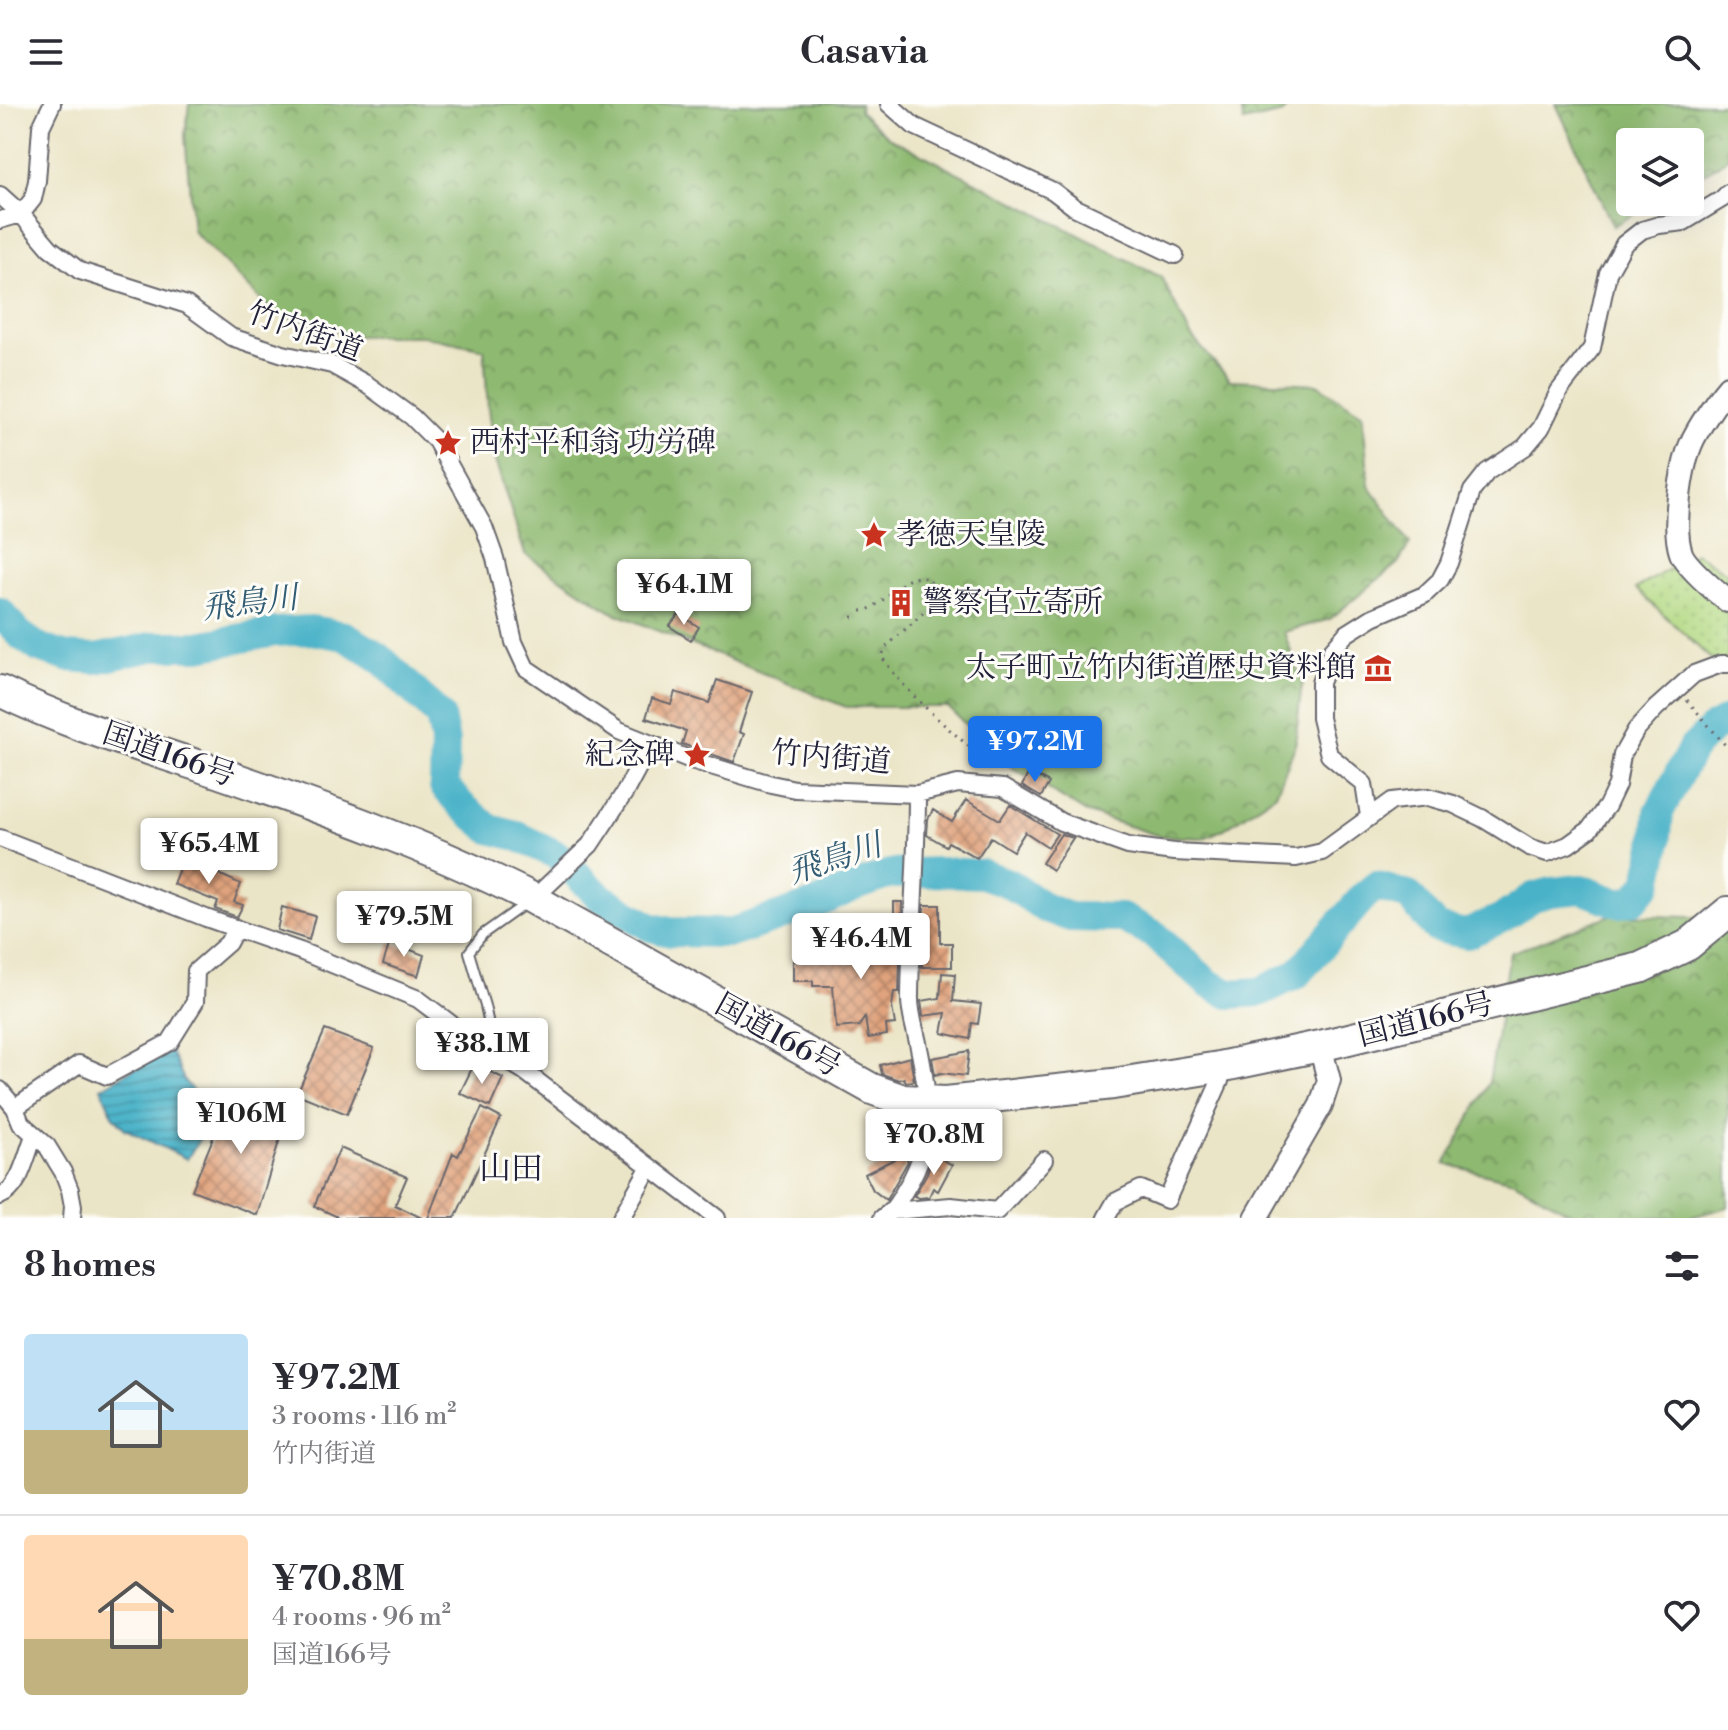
<!DOCTYPE html>
<meta charset="utf-8">
<style>
body{margin:0;font-family:"Libre Bodoni","Noto Serif JP",serif;background:#f7f7f7;color:#2b2b33;height:100vh;display:flex;flex-direction:column;font-size:30px;white-space:nowrap}
*{box-sizing:border-box;margin:0}
p{font-size:26px;color:#7c7c81}
.icon{flex:none;width:44px;height:44px;fill:none;stroke:currentColor;stroke-width:2;stroke-linecap:round;stroke-linejoin:round}
.map{position:relative;height:1114px;overflow:hidden}
.details{display:flex;flex-direction:column;background:#fff;flex:1}
.details>*{flex:none}
.tools{position:absolute;left:1616px;top:24px;display:grid;gap:16px}
.tools a{display:grid;place-items:center;width:88px;height:88px;border-radius:8px;background:#fff;box-shadow:0 8px 32px #0002;font-size:40px}
.price{position:absolute;translate:-50% -68px;padding:0 18px;border-radius:8px;background:#fff;color:#222;font-size:26px;line-height:52px;filter:drop-shadow(0 2px 4px #0008)}
.price::after{content:'';position:absolute;left:50%;top:48px;width:24px;height:18px;margin-left:-12px;background:inherit;clip-path:polygon(0 0,100% 0,50% 100%)}
.price.on{background:#1a73e8;color:#fff}
ul{padding:0;list-style:none}
li{display:flex;align-items:center;gap:24px;height:200px;padding:0 24px}
li+li{border-top:2px solid #e1e1e2}
li span{display:grid;place-items:center;flex:none;width:224px;height:160px;border-radius:8px;color:#555}
li>.icon{margin-inline-start:auto}
span .icon{width:96px;height:96px;fill:#fffc;stroke-width:1}
li b{font-size:34px}
h2{display:flex;justify-content:space-between;align-items:center;height:96px;padding:0 24px;font-size:34px}
header{display:flex;justify-content:space-between;align-items:center;height:104px;padding:0 24px;background:#fff;font-size:36px;font-weight:700}
.map>svg:first-child{display:block}
.forest{fill:url(#forest-crowns);stroke:#586e56;stroke-width:2}
.park{fill:url(#park-dots);stroke:#6a7e5f;stroke-width:2}
.water{fill:url(#water-rules);stroke:#366a82;stroke-width:2}
.lines{fill:none;stroke-linecap:round;stroke-linejoin:round}
.river{stroke:#49b2c8;stroke-width:30}
.building{fill:url(#building-cross-hatch)}
.lane-casing{stroke:#68666c;stroke-width:12}
.street-casing{stroke:#68666c;stroke-width:20}
.secondary-casing{stroke:#68666c;stroke-width:26}
.highway-casing{stroke:#68666c;stroke-width:34}
.path{stroke:#68666c;stroke-width:3;stroke-dasharray:2 6;stroke-linecap:butt}
.lane{stroke:#fff;stroke-width:8}
.street{stroke:#fff;stroke-width:16}
.secondary{stroke:#fff;stroke-width:22}
.highway{stroke:#fff;stroke-width:30}
.labels{text-anchor:middle;dominant-baseline:central;stroke-width:6;stroke-linejoin:round;paint-order:stroke}
.street-label{font-size:30px;fill:#22223b;stroke:#fdfcf7}
.poi-label{font-size:30px;fill:#22223b;stroke:#fdfcf7;text-anchor:start}
.water-label{font-size:32px;font-style:italic;fill:#325c73;stroke:#fdfcf7}
.neighbourhood-label{font-size:32px;fill:#22223b;stroke:#fdfcf7}
</style>
<header><svg class="icon" aria-label="menu" viewBox="0 0 24 24"><path d="M4 6h16M4 12h16M4 18h16"/></svg>Casavia<svg class="icon" aria-label="search" viewBox="0 0 24 24"><circle cx="10" cy="10" r="6"/><path d="M15 15l6 6"/></svg></header>
<div class="map">
<svg width="1728" height="1114" viewBox="0 0 1728 1114">
<defs>
<pattern id="forest-crowns" width="20" height="18" patternUnits="userSpaceOnUse" patternTransform="scale(2)"><rect width="20" height="18" fill="#8eb971"/><path d="M2 6a3 3 0 1 1 6 0M12 15a3 3 0 1 1 6 0" fill="none" stroke="#74965e"/></pattern>
<pattern id="park-dots" width="8" height="8" patternUnits="userSpaceOnUse" patternTransform="scale(2)"><rect width="8" height="8" fill="#b3d983"/><path d="M2 2h.1M6 6h.1" fill="none" stroke="#9aba72" stroke-width="1.8" stroke-linecap="round"/></pattern>
<pattern id="water-rules" width="6" height="5" patternUnits="userSpaceOnUse" patternTransform="scale(2)"><rect width="6" height="5" fill="#49b2c8"/><path d="M0 2.5h6" fill="none" stroke="#3c90a4"/></pattern>
<pattern id="building-cross-hatch" width="8" height="8" patternUnits="userSpaceOnUse" patternTransform="scale(2)"><rect width="8" height="8" fill="#e0a37d"/><path d="M0 0l8 8M0 8l8-8" fill="none" stroke="#b58468"/></pattern>
</defs>
<rect width="100%" height="100%" fill="#fdfcf7"/>
<filter id="ink" filterUnits="userSpaceOnUse"><feTurbulence type="fractalNoise" baseFrequency=".0125" numOctaves="2"/><feDisplacementMap in="SourceGraphic" scale="16" xChannelSelector="R" yChannelSelector="G"/><feConvolveMatrix kernelMatrix="1 2 1 2 8 2 1 2 1" color-interpolation-filters="sRGB"/></filter>
<filter id="wash" filterUnits="userSpaceOnUse"><feTurbulence type="fractalNoise" baseFrequency=".006" numOctaves="4" result="noise"/><feDisplacementMap in="SourceGraphic" scale="32" xChannelSelector="R" yChannelSelector="G"/><feGaussianBlur stdDeviation="1.8" result="paint"/><feColorMatrix in="noise" values="0 0 0 0 0 0 0 0 0 0 0 0 0 0 0 0 0 1.4 0 .05"/><feComposite in="paint" operator="in"/></filter>
<g filter="url(#wash)">
<rect width="100%" height="100%" fill="#ebe5c7"/>
<path class="forest" d="M 189,0 L 860,0 L 859,7 L 888,33 L 1161,173 L 1191,232 L 1230,276 L 1317,280 L 1363,310 L 1369,382 L 1410,439 L 1398,459 L 1330,515 L 1284,528 L 1302,579 L 1295,642 L 1276,690 L 1224,725 L 1204,734 L 1159,732 L 1085,708 L 1002,657 L 948,603 L 846,603 L 610,507 L 525,450 L 493,350 L 488,304 L 484,245 L 423,232 L 358,232 L 275,210 L 193,127 L 185,31 Z
M 1241,0 L 1289,0 L 1283,9 L 1243,18 Z
M 1556,0 L 1728,0 L 1728,53 L 1721,59 L 1690,78 L 1690,38 L 1630,38 L 1630,98 L 1655,98 L 1613,122 Z
M 1611,811 L 1728,814 L 1728,1103 L 1688,1114 L 1580,1114 L 1514,1077 L 1445,1060 L 1489,979 L 1510,849 Z"/>
<path class="park" d="M 1696,449 L 1728,470 L 1728,560 L 1710,554 L 1636,485 Z"/>
<path class="water" d="M 169,944 L 185,978 L 214,1011 L 187,1055 L 125,1025 L 113,1011 L 101,984 Z"/>
<g class="lines">
<path class="river" d="M 0,508 L 19,530 L 39,544 L 67,553 L 96,555 L 156,542 L 199,542 L 275,528 L 311,526 L 345,532 L 380,554 L 440,612 L 445,638 L 444,682 L 462,702 L 490,725 L 517,732 L 557,751 L 600,793 L 650,823 L 670,828 L 730,829 L 816,800 L 851,784 L 890,770 L 939,768 L 982,770 L 1008,779 L 1045,804 L 1070,813 L 1122,814 L 1155,831 L 1209,880 L 1229,890 L 1260,888 L 1297,870 L 1364,792 L 1376,782 L 1409,792 L 1436,824 L 1467,830 L 1504,813 L 1533,793 L 1552,788 L 1581,785 L 1618,799 L 1634,796 L 1648,779 L 1656,742 L 1659,708 L 1692,645 L 1713,624 L 1728,616"/>
</g>
<g id="blocks">
<path class="building" d="M 679,510 L 699,523 L 691,536 L 669,522 Z
M 717,576 L 752,588 L 739,628 L 744,630 L 734,658 L 682,640 L 686,627 L 646,614 L 652,594 L 671,600 L 675,588 L 709,599 Z
M 1029,668 L 1049,679 L 1041,693 L 1022,682 Z
M 966,696 L 1000,716 L 1010,701 L 1057,730 L 1048,743 L 1025,728 L 1013,747 L 991,733 L 977,754 L 948,738 L 946,742 L 927,731 L 928,715 L 933,706 L 952,718 Z
M 1061,730 L 1073,734 L 1052,766 L 1042,759 Z
M 183,754 L 241,780 L 234,798 L 243,801 L 237,813 L 215,805 L 218,798 L 173,780 Z
M 894,798 L 902,798 L 899,888 L 894,888 L 892,903 L 895,920 L 886,921 L 887,931 L 868,934 L 865,913 L 859,922 L 836,924 L 833,882 L 813,882 L 813,877 L 793,877 L 793,857 L 813,857 L 813,851 L 855,851 L 855,845 L 879,846 L 879,826 L 894,826 Z
M 924,801 L 940,801 L 940,839 L 952,839 L 952,863 L 922,863 Z
M 282,803 L 315,812 L 309,836 L 277,826 Z
M 390,838 L 424,851 L 418,872 L 383,860 Z
M 942,869 L 955,870 L 953,897 L 981,900 L 978,920 L 972,919 L 970,935 L 942,929 L 946,909 L 923,912 L 921,897 L 940,894 Z
M 325,926 L 374,944 L 347,1010 L 297,990 Z
M 969,947 L 966,972 L 941,969 L 935,971 L 932,954 Z
M 910,953 L 914,977 L 906,978 L 904,974 L 899,976 L 882,970 L 880,961 Z
M 474,960 L 503,974 L 490,1003 L 460,989 Z
M 230,992 L 286,1014 L 257,1111 L 192,1086 Z
M 482,1004 L 501,1014 L 455,1114 L 428,1114 L 453,1049 L 458,1052 Z
M 340,1044 L 407,1073 L 395,1101 L 422,1114 L 340,1114 L 314,1102 Z
M 904,1050 L 908,1057 L 907,1059 L 886,1096 L 873,1086 L 865,1070 Z
M 933,1050 L 952,1061 L 938,1087 L 933,1084 L 929,1093 L 919,1094 L 914,1092 L 927,1069 Z"/>
</g>
</g>
<g filter="url(#ink)">
<use href="#blocks" fill-opacity="0" stroke="#68666c" stroke-width="2"/>
<g class="lines">
<g class="lane-casing">
<path id="lane" d="M 495,948 L 485,902 L 469,848 L 483,830 L 525,800"/>
</g>
<g class="street-casing">
<path id="street" d="M 889,0 L 914,22 L 1053,87 L 1074,103 L 1175,151
M 0,91 L 21,110 L 50,144 L 80,167 L 187,201 L 231,233 L 283,250 L 332,261 L 368,281 L 412,313 L 436,337 L 484,423 L 495,454 L 514,538 L 526,564 L 619,627 L 691,656 L 771,680 L 795,685 L 917,690 L 958,680 L 1003,684 L 1061,718 L 1128,742 L 1174,748 L 1296,754 L 1322,748 L 1392,697 L 1428,693 L 1453,700 L 1482,714 L 1529,743 L 1547,749 L 1568,741 L 1589,726 L 1607,702 L 1617,681 L 1622,651 L 1636,626 L 1656,604 L 1694,570 L 1721,560 L 1728,560
M 0,116 L 21,110 L 33,95 L 37,77 L 41,23 L 52,0
M 1369,712 L 1364,680 L 1329,651 L 1320,614 L 1320,579 L 1332,546 L 1346,530 L 1373,513 L 1424,491 L 1440,476 L 1449,459 L 1472,387 L 1487,368 L 1525,343 L 1541,324 L 1559,287 L 1592,244 L 1608,169 L 1624,140 L 1642,126 L 1659,121 L 1684,118 L 1722,95 L 1728,89
M 0,734 L 206,814 L 300,847 L 418,895 L 467,932 L 524,967 L 717,1114
M 533,795 L 590,741 L 625,688 L 650,641
M 0,986 L 15,1004 L 21,1019 L 47,1042 L 63,1068 L 70,1086 L 73,1102 L 72,1114
M 15,1004 L 79,960 L 107,972 L 170,938 L 195,898 L 196,867 L 228,839 L 236,824
M 0,1092 C 21,1084 26,1051 34,1032
M 893,1107 L 951,1102 L 997,1107 L 1044,1056
M 621,1114 L 649,1064
M 882,1114 C 896,1105 900,1094 908,1081 C 936,1034 929,991 918,939 C 915,924 909,907 910,891 C 911,824 917,757 917,690
M 1106,1114 L 1115,1098 L 1141,1085 L 1167,1096 L 1220,977 L 1219,963"/>
</g>
<g class="secondary-casing">
<path id="secondary" d="M 1728,283 C 1717,296 1697,325 1691,340 C 1681,364 1672,424 1681,449 C 1685,461 1717,489 1728,497
M 1256,1114 L 1321,1001 L 1329,976 L 1320,942"/>
</g>
<g class="highway-casing">
<path id="highway" d="M 0,587 C 69,621 144,643 217,668 C 324,705 426,741 528,792 L 872,985 L 903,996 L 946,998 L 1113,980 L 1219,963 L 1320,942 L 1640,864 L 1688,841 L 1728,808"/>
</g>
<path class="path" d="M 861,507 C 888,505 910,450 937,485 L 936,497 L 885,544 L 882,553 C 906,589 941,618 973,646 L 972,665
M 852,513 L 855,513
M 1687,596 L 1726,642"/>
<use href="#lane" class="lane"/>
<use href="#street" class="street"/>
<use href="#secondary" class="secondary"/>
<use href="#highway" class="highway"/>
</g>
</g>
<defs>
<g id="sight-bare" transform="scale(2.16)"><path d="M0-6L1.8-2.2L6-1.7L2.9 1.2L3.7 5.4L0 3.3L-3.7 5.4L-2.9 1.2L-6-1.7L-1.8-2.2Z" fill="#c8321e" stroke="#fdfcf7" stroke-width="2.5" paint-order="stroke"/></g>
<g id="building-bare" transform="scale(2.16)"><path d="M-4-6H4V6H1V3H-1V6H-4ZM-2.5-4.3h1.7v1.8h-1.7ZM.8-4.3h1.7v1.8H.8ZM-2.5-1h1.7V.8h-1.7ZM.8-1h1.7V.8H.8Z" fill="#c8321e" stroke="#fdfcf7" stroke-width="2.5" paint-order="stroke"/></g>
<g id="museum-bare" transform="scale(2.16)"><path d="M0-6L6-3V-2H-6V-3ZM-5-1h2V3h-2ZM-1-1h2V3h-2ZM3-1h2V3H3ZM-6 4H6V6H-6Z" fill="#c8321e" stroke="#fdfcf7" stroke-width="2.5" paint-order="stroke"/></g>
</defs>
<g fill-rule="evenodd">
<use href="#sight-bare" x="448" y="339"/>
<use href="#sight-bare" x="874" y="431"/>
<use href="#building-bare" x="901" y="499"/>
<use href="#museum-bare" x="1378" y="564"/>
<use href="#sight-bare" x="697" y="651"/>
</g>
<g class="labels">
<g class="street-label">
<text transform="translate(305 228) rotate(20)">竹内街道</text>
<text transform="translate(169 651) rotate(19)">国道166号</text>
<text transform="translate(831 654) rotate(5)">竹内街道</text>
<text transform="translate(1426 916) rotate(-14)">国道166号</text>
<text transform="translate(778 932) rotate(29)">国道166号</text>
</g>
<g class="poi-label">
<text x="470" y="339">西村平和翁 功労碑</text>
<text x="896" y="431">孝徳天皇陵</text>
<text x="923" y="499">警察官立寄所</text>
<text x="1356" y="564" text-anchor="end">太子町立竹内街道歴史資料館</text>
<text x="675" y="651" text-anchor="end">紀念碑</text>
</g>
<g class="water-label">
<text transform="translate(250 499) rotate(-7)">飛鳥川</text>
<text transform="translate(835 755) rotate(-18)">飛鳥川</text>
</g>
<g class="neighbourhood-label">
<text x="511" y="1065">山田</text>
</g>
</g>
</svg>
<div class="tools">
<a><svg class="icon" aria-label="layers" viewBox="0 0 24 24"><path d="M12 4l9 5-9 5-9-5zM3 14l9 5 9-5"/></svg></a>
</div>
<b class="price" style="left:684px;top:523px">¥64.1M</b>
<b class="price on" style="left:1035px;top:680px">¥97.2M</b>
<b class="price" style="left:209px;top:782px">¥65.4M</b>
<b class="price" style="left:404px;top:855px">¥79.5M</b>
<b class="price" style="left:861px;top:877px">¥46.4M</b>
<b class="price" style="left:482px;top:982px">¥38.1M</b>
<b class="price" style="left:241px;top:1052px">¥106M</b>
<b class="price" style="left:934px;top:1073px">¥70.8M</b>
</div>
<section class="details">
<h2>8 homes<svg class="icon" aria-label="filters" viewBox="0 0 24 24"><path d="M4 7h16M4 17h16"/><circle cx="9" cy="7" r="2"/><circle cx="15" cy="17" r="2"/></svg></h2>
<ul>
<li><span style="background:linear-gradient(#bfe0f5 60%,#c2b280 0)"><svg class="icon" aria-label="home" viewBox="0 0 24 24"><path d="M3 11l9-7 9 7M6 9v11h12V9"/></svg></span><div><b>¥97.2M</b><p>3 rooms · 116 m²</p><p>竹内街道</p></div><svg class="icon" aria-label="heart" viewBox="0 0 24 24"><path d="M12 20l-8-8c-3-5 5-10 8-4 3-6 11-1 8 4z"/></svg></li>
<li><span style="background:linear-gradient(#ffd9b3 65%,#c2b280 0)"><svg class="icon" aria-label="home" viewBox="0 0 24 24"><path d="M3 11l9-7 9 7M6 9v11h12V9"/></svg></span><div><b>¥70.8M</b><p>4 rooms · 96 m²</p><p>国道166号</p></div><svg class="icon" aria-label="heart" viewBox="0 0 24 24"><path d="M12 20l-8-8c-3-5 5-10 8-4 3-6 11-1 8 4z"/></svg></li>
</ul>
</section>
